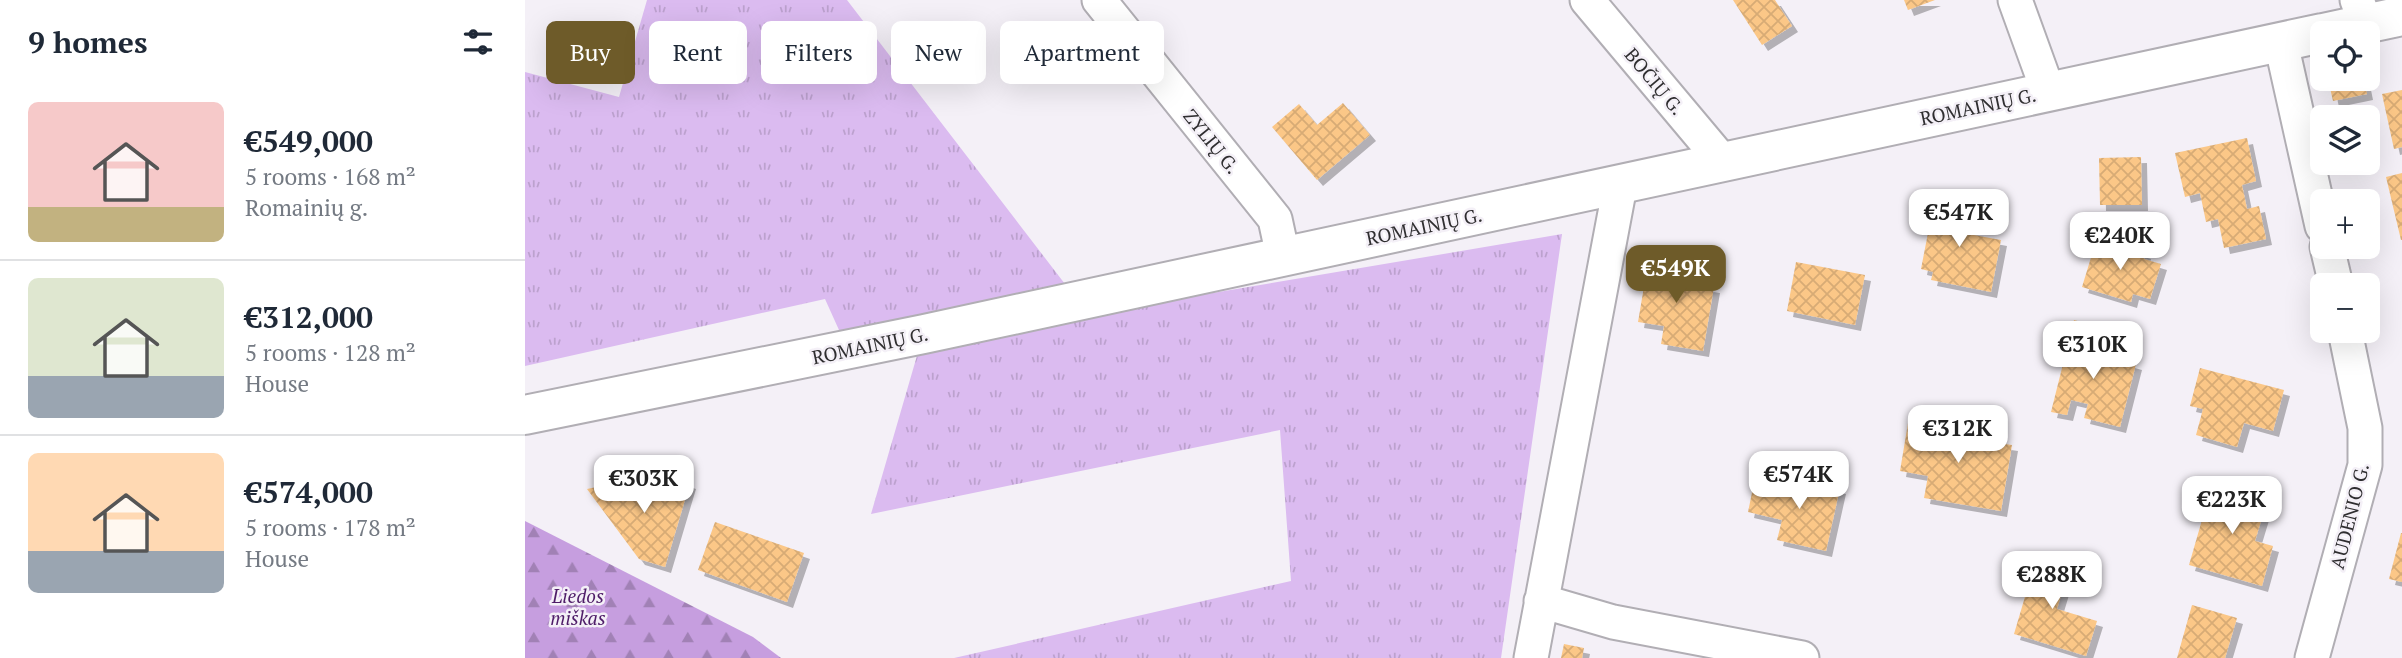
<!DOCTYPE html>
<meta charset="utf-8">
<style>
body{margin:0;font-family:"PT Serif",serif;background:#f6f6f7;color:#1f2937;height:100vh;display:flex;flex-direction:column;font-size:26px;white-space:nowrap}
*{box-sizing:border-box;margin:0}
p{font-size:23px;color:#747a83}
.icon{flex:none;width:38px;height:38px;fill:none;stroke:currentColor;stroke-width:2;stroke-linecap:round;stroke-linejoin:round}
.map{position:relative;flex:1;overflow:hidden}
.drawer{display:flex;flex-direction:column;background:#fff;width:525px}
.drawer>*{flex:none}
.guide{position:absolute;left:21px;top:21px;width:665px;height:63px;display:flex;gap:14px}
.buttons{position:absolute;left:1785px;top:21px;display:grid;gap:14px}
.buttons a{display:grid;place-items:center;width:70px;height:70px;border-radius:10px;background:#fff;box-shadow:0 7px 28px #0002;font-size:35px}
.price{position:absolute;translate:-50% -60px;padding:0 16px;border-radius:14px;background:#fff;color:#222;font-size:23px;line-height:46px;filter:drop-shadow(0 2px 4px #0008)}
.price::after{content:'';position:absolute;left:50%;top:42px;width:21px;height:16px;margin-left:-10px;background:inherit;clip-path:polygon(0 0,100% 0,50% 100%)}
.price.on{background:#6e5b29;color:#fff}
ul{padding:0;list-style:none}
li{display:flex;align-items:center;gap:21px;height:175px;padding:0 28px}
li+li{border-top:2px solid #e0e1e3}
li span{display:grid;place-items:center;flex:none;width:196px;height:140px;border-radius:10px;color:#555}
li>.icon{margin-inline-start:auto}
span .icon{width:84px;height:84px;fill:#fffc;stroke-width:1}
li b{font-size:30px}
h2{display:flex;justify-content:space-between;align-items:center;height:84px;padding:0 28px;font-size:30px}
.tag{padding:0 24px;border-radius:10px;background:#fff;box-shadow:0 7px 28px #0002;font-size:24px;line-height:63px}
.tag.on{background:#6e5b29;color:#fff}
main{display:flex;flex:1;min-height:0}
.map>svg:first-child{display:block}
.grass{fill:url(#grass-tufts)}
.forest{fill:url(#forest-firs)}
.building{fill:url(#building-cross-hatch);filter:url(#shadow)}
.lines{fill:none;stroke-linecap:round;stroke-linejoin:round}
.minor-casing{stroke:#b1aeb4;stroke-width:37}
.major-casing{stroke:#b1aeb4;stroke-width:42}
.minor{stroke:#fff;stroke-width:33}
.major{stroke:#fff;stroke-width:38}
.labels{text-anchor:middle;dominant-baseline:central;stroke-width:5;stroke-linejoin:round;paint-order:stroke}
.street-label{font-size:19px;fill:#2f2e30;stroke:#f4f0f7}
.park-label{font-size:19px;font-style:italic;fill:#4e1c68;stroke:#f4f0f7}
</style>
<main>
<section class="drawer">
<h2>9 homes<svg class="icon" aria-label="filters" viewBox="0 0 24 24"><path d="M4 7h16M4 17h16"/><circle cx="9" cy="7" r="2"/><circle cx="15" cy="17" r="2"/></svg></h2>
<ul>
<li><span style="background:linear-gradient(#f6c9c9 75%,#c2b280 0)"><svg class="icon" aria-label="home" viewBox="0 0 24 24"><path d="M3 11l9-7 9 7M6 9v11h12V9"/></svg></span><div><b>€549,000</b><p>5 rooms · 168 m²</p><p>Romainių g.</p></div></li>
<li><span style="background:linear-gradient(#dfe7d0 70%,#9aa5b1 0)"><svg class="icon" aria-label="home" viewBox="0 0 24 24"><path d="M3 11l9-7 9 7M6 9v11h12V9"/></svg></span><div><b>€312,000</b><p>5 rooms · 128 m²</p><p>House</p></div></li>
<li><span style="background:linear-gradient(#ffd9b3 70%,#9aa5b1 0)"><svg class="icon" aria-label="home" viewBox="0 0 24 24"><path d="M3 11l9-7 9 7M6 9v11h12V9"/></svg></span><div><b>€574,000</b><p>5 rooms · 178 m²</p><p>House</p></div></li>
</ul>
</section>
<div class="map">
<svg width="1877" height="658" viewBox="0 0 1877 658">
<defs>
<pattern id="grass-tufts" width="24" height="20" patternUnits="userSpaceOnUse" patternTransform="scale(1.75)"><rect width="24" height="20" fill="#dbbbf0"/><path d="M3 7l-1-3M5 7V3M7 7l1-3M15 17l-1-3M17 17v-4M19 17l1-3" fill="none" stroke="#bca1ce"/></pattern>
<pattern id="forest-firs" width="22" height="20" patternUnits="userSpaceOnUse" patternTransform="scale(1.75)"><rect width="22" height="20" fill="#c69edf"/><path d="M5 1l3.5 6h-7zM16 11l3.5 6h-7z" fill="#a181b5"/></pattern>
<pattern id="building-cross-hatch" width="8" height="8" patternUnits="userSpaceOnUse" patternTransform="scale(1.75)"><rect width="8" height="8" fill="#fbc787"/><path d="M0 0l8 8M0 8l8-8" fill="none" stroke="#d7ab75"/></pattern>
<filter id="shadow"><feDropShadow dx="6" dy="6" stdDeviation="0" flood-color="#0004"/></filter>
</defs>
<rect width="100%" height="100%" fill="#f4f0f7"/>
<path class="grass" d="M 122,0 L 322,0 L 563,314 L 1037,234 L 976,658 L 429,658 L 766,581 L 755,430 L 346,514 L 398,335 L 323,350 L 300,299 L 0,366 L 0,72 L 94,97 Z"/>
<path class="forest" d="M 0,521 L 228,637 L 256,658 L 0,658 Z"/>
<path class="building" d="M 1208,0 L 1250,0 L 1267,26 L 1237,45 Z
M 1379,0 L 1410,0 L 1383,10 Z
M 1803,79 L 1839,79 L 1842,94 L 1808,101 Z
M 1877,90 L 1877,147 L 1869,149 L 1857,94 Z
M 818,103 L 845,135 L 792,180 L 747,127 L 774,104 L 792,125 Z
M 1722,138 L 1731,181 L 1717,185 L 1722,209 L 1734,206 L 1741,239 L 1699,248 L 1693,219 L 1681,222 L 1675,193 L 1660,197 L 1650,153 Z
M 1616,157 L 1617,205 L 1575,205 L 1574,158 Z
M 1877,173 L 1877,240 L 1876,240 L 1861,177 Z
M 1410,197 L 1443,204 L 1438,233 L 1476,240 L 1466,292 L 1406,280 L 1408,272 L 1396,269 Z
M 1572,238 L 1620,253 L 1619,259 L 1636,264 L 1625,299 L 1608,294 L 1606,302 L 1557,287 Z
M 1124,257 L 1161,264 L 1157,282 L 1189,287 L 1178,351 L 1136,344 L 1139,326 L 1113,322 Z
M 1271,262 L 1340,275 L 1330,325 L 1262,311 Z
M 1549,320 L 1566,325 L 1560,350 L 1611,364 L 1595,427 L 1559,418 L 1563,404 L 1546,400 L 1542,415 L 1526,412 Z
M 1675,368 L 1759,390 L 1748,431 L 1719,423 L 1712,447 L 1671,435 L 1678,409 L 1665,406 Z
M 1383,423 L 1474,437 L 1473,443 L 1487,445 L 1476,511 L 1399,498 L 1403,476 L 1375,471 Z
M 140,475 L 165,483 L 140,567 L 114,559 L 62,489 L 113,478 L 116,491 L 134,496 Z
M 1264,477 L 1315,488 L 1301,551 L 1252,540 L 1257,520 L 1223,512 L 1229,483 L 1261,490 Z
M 1688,482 L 1743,498 L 1730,541 L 1748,546 L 1737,586 L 1664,565 Z
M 190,522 L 279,553 L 262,602 L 173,570 Z
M 1876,533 L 1877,533 L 1877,582 L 1864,579 Z
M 1512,556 L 1545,566 L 1532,609 L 1572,621 L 1561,656 L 1489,634 Z
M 1667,605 L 1712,618 L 1700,658 L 1652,658 Z
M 1039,644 L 1059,648 L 1057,658 L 1036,658 Z"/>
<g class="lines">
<g class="minor-casing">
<path id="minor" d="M 574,0 L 750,219 L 758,256
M 1062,0 L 1198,162
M 1490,0 L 1523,91
M 1832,0 L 1841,24
M 1756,43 L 1797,226
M 1802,247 L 1811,285
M 1016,601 L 1088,622 L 1277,658
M 1006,658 L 1095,186
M 1787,658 L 1840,465 L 1840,428 L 1820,331"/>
</g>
<g class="major-casing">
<path id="major" d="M 1798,33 L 1877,16
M 0,415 L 399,334 L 1797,33"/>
</g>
<use href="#minor" class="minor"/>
<use href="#major" class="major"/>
</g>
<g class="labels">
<g class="street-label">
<text transform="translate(1130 81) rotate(50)">BOČIŲ G.</text>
<text transform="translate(1453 106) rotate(-12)">ROMAINIŲ G.</text>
<text transform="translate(687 141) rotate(51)">ZYLIŲ G.</text>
<text transform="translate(899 226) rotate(-12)">ROMAINIŲ G.</text>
<text transform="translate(345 345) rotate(-12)">ROMAINIŲ G.</text>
<text transform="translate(1824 516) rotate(-76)">AUDENIO G.</text>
</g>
<g class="park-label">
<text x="53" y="595">Liedos<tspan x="53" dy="22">miškas</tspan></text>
</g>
</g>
</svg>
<div class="buttons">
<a><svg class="icon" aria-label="locate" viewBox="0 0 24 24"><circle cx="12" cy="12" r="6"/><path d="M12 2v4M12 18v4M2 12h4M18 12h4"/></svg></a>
<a><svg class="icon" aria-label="layers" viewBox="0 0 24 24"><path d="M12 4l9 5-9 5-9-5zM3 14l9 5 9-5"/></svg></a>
<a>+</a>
<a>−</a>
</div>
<b class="price" style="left:1434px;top:249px">€547K</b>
<b class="price" style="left:1595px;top:272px">€240K</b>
<b class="price on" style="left:1151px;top:305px">€549K</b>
<b class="price" style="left:1568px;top:381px">€310K</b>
<b class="price" style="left:1433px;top:465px">€312K</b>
<b class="price" style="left:1274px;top:511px">€574K</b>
<b class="price" style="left:119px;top:515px">€303K</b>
<b class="price" style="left:1707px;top:536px">€223K</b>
<b class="price" style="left:1527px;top:611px">€288K</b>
<div class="guide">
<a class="tag on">Buy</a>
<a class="tag">Rent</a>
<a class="tag">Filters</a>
<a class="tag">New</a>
<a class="tag">Apartment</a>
</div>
</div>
</main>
